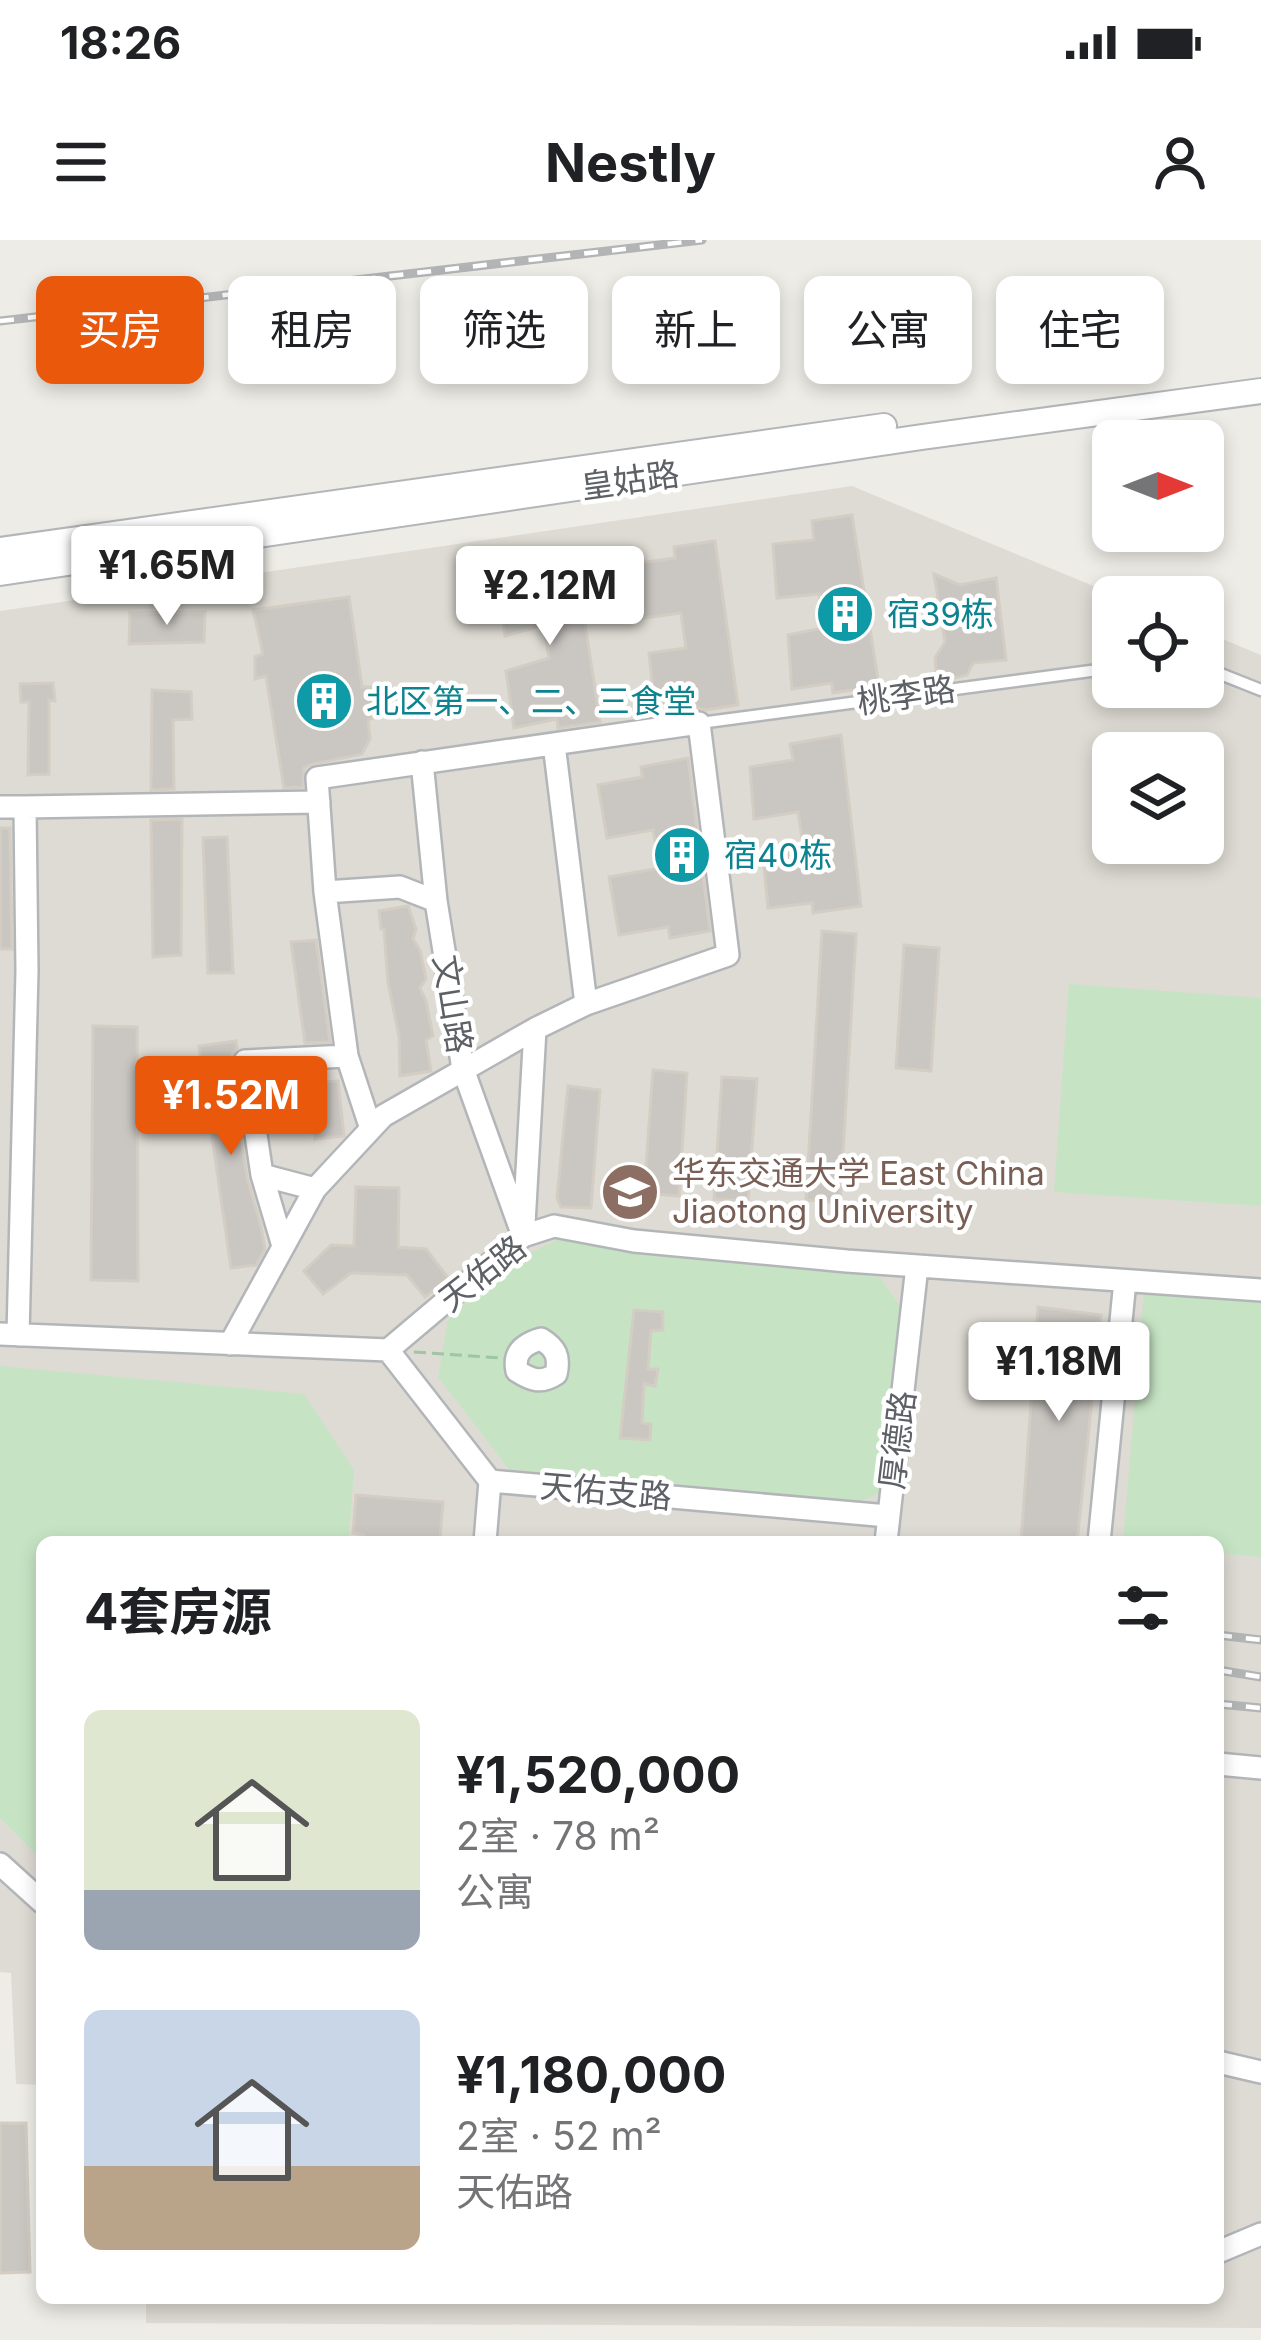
<!DOCTYPE html>
<html lang="zh">
<meta charset="utf-8">
<style>
body{margin:0;font-family:Inter,"Noto Sans SC",sans-serif;background:#f2f2f2;color:#202124;height:100vh;display:flex;flex-direction:column;font-size:45px;white-space:nowrap}
*{box-sizing:border-box;margin:0}
p{font-size:39px;color:#757577}
.icon{flex:none;width:66px;height:66px;fill:none;stroke:currentColor;stroke-width:2;stroke-linecap:round;stroke-linejoin:round}
.map{position:relative;flex:1;overflow:hidden}
.sheet{position:absolute;left:36px;top:1296px;width:1188px;height:768px;display:flex;flex-direction:column;background:#fff;border-radius:18px;box-shadow:0 6px 18px #0003}
.sheet>*{flex:none}
.hud{position:absolute;left:36px;top:36px;width:1191px;height:108px;display:flex;gap:24px}
.needle{width:78px;rotate:90deg}
.fabs{position:absolute;left:1092px;top:180px;display:grid;gap:24px}
.fabs a{display:grid;place-items:center;width:132px;height:132px;border-radius:18px;background:#fff;box-shadow:0 6px 18px #0003;font-size:60px}
.price{position:absolute;translate:-50% -102px;padding:0 27px;border-radius:12px;background:#fff;color:#222;font-size:39px;line-height:78px;filter:drop-shadow(0 3px 6px #0008)}
.price::after{content:'';position:absolute;left:50%;top:72px;width:36px;height:27px;margin-left:-18px;background:inherit;clip-path:polygon(0 0,100% 0,50% 100%)}
.price.current{background:#ea580c;color:#fff}
ul{padding:0;list-style:none}
li{display:flex;align-items:center;gap:36px;height:300px;padding:0 48px}
li span{display:grid;place-items:center;flex:none;width:336px;height:240px;border-radius:18px;color:#555}
li>.icon{margin-inline-start:auto}
span .icon{width:144px;height:144px;fill:#fffc;stroke-width:1}
li b{font-size:51px}
h2{display:flex;justify-content:space-between;align-items:center;height:144px;padding:0 48px;font-size:51px}
.pill{padding:0 42px;border-radius:18px;background:#fff;box-shadow:0 6px 18px #0003;font-size:42px;line-height:108px}
.pill.current{background:#ea580c;color:#fff}
.status{display:flex;justify-content:space-between;align-items:center;height:84px;padding:0 60px;background:#fff;direction:ltr}
.status svg{height:33px;fill:currentColor}
header{display:flex;justify-content:space-between;align-items:center;height:156px;padding:0 48px;background:#fff;font-size:54px;font-weight:700}
.map>svg:first-child{display:block}
.education{fill:#dedbd4;fill-rule:evenodd}
.green{fill:#c6e4c4}
.building{fill:#cac7c2;stroke:#d3cdc4;stroke-width:3}
.lines{fill:none;stroke-linecap:round;stroke-linejoin:round}
.service-casing{stroke:#b3b6b9;stroke-width:15}
.minor-casing{stroke:#b3b6b9;stroke-width:26}
.tertiary-casing{stroke:#b3b6b9;stroke-width:28}
.path{stroke:#9ec5a6;stroke-width:3;stroke-dasharray:12 6;stroke-linecap:butt}
.service{stroke:#fff;stroke-width:10}
.minor{stroke:#fff;stroke-width:21}
.tertiary{stroke:#fff;stroke-width:24}
.rail-casing{stroke:#b3b4b5;stroke-width:9}
.rail{stroke:#fff;stroke-width:4.5;stroke-dasharray:14;stroke-linecap:butt}
.labels{text-anchor:middle;dominant-baseline:central;stroke-width:9;stroke-linejoin:round;paint-order:stroke}
.street-label{font-size:33px;fill:#5d6165;stroke:#fff}
.culture-label{font-size:33px;fill:#0d838f;stroke:#fff;text-anchor:start}
.education-label{font-size:33px;fill:#785e54;stroke:#fff;text-anchor:start}
</style>
<div class="status"><b>18:26</b><svg viewBox="0 0 49 12"><path d="M0 12V9h3v3zM5 12V6h3v6zM10 12V3h3v9zM15 12V0h3v12zM26 1h20v11H26zM47 4h2v5h-2z"/></svg></div>
<header><svg class="icon" aria-label="menu" viewBox="0 0 24 24"><path d="M4 6h16M4 12h16M4 18h16"/></svg>Nestly<svg class="icon" aria-label="person" viewBox="0 0 24 24"><circle cx="12" cy="8" r="4"/><path d="M4 21q1-7 8-7t8 7"/></svg></header>
<div class="map">
<svg width="1261" height="2100" viewBox="0 0 1261 2100">
<rect width="100%" height="100%" fill="#eeece6"/>
<path class="education" d="M 852,246 L 1120,357 L 1113,357 L 1113,447 L 1203,447 L 1203,391 L 1261,415 L 1261,2088 L 146,2083 L 146,2058 L 1218,2058 L 1218,1302 L 42,1302 L 42,1845 L 16,1844 L 11,1733 L 0,1732 L 0,371 ZM 1113,513 L 1203,513 L 1203,603 L 1113,603 Z"/>
<path class="green" d="M 1069,744 L 1261,758 L 1261,966 L 1054,952 Z
M 564,997 L 639,1012 L 880,1037 L 902,1069 L 879,1253 L 859,1262 L 509,1229 L 438,1137 L 448,1080 L 509,1022 Z
M 1144,1052 L 1261,1062 L 1261,1317 L 1218,1313 L 1218,1302 L 1123,1302 Z
M 0,1126 L 304,1154 L 354,1230 L 349,1296 L 359,1298 L 359,1302 L 42,1302 L 42,1620 L 0,1578 Z"/>
<path class="building" d="M 852,275 L 879,446 L 833,453 L 832,443 L 792,449 L 788,395 L 823,388 L 819,354 L 777,358 L 773,304 L 814,300 L 812,281 Z
M 715,301 L 738,465 L 706,470 L 696,468 L 696,465 L 655,468 L 649,413 L 686,408 L 681,373 L 637,379 L 632,324 L 675,318 L 674,307 Z
M 575,318 L 600,482 L 558,488 L 557,479 L 514,488 L 506,431 L 549,418 L 544,385 L 505,396 L 497,340 L 535,333 L 534,326 Z
M 934,334 L 960,345 L 996,338 L 1006,420 L 973,423 L 967,435 L 944,440 L 936,431 L 935,418 L 945,402 Z
M 349,357 L 362,447 L 376,447 L 381,475 L 368,480 L 370,499 L 362,514 L 309,525 L 304,528 L 303,547 L 284,548 L 266,436 L 255,439 L 255,417 L 263,414 L 253,370 Z
M 205,372 L 204,402 L 129,404 L 130,373 Z
M 53,443 L 55,461 L 49,460 L 49,534 L 28,535 L 29,462 L 21,462 L 20,444 Z
M 152,450 L 191,452 L 192,479 L 173,480 L 174,549 L 151,550 Z
M 841,495 L 861,666 L 813,673 L 812,663 L 768,668 L 763,616 L 804,610 L 798,572 L 754,579 L 750,527 L 793,520 L 790,504 Z
M 688,518 L 710,691 L 670,698 L 668,687 L 619,695 L 609,637 L 660,628 L 653,590 L 607,598 L 598,545 L 642,537 L 641,527 Z
M 182,579 L 181,715 L 153,717 L 151,580 Z
M 0,588 L 10,588 L 12,709 L 0,709 Z
M 227,597 L 233,733 L 208,733 L 203,598 Z
M 408,666 L 416,689 L 413,699 L 420,710 L 426,739 L 420,748 L 426,761 L 433,796 L 426,800 L 431,831 L 400,836 L 399,797 L 388,742 L 384,689 L 381,689 L 379,671 Z
M 822,691 L 856,694 L 840,963 L 806,960 Z
M 316,700 L 330,802 L 305,803 L 291,702 Z
M 904,705 L 939,708 L 931,831 L 896,828 Z
M 93,786 L 137,787 L 138,1041 L 91,1040 Z
M 236,801 L 237,808 L 232,814 L 230,823 L 247,938 L 261,986 L 265,1010 L 256,1025 L 231,1028 L 199,806 Z
M 653,830 L 687,833 L 679,956 L 644,953 Z
M 722,837 L 757,839 L 748,961 L 714,959 Z
M 338,841 L 344,896 L 315,899 L 314,887 L 317,885 L 306,844 Z
M 568,846 L 600,850 L 591,968 L 561,967 L 557,958 Z
M 356,947 L 399,948 L 398,1007 L 426,1009 L 449,1039 L 425,1057 L 407,1035 L 351,1033 L 323,1054 L 304,1031 L 331,1005 L 354,1006 Z
M 1038,1067 L 1101,1075 L 1077,1302 L 1021,1302 Z
M 634,1070 L 663,1072 L 663,1090 L 651,1091 L 648,1129 L 658,1129 L 655,1146 L 644,1144 L 642,1183 L 651,1184 L 650,1200 L 620,1198 Z
M 356,1255 L 443,1262 L 440,1299 L 428,1299 L 428,1302 L 364,1302 L 364,1295 L 353,1293 Z
M 0,1883 L 26,1883 L 30,2032 L 0,2033 Z"/>
<g class="lines">
<g class="service-casing">
<path id="service" d="M 1203,427 L 1261,450
M 700,483 L 1113,428"/>
</g>
<g class="minor-casing">
<path id="minor" d="M 554,504 L 586,764
M 422,522 L 436,661 L 463,829 L 523,996
M 0,567 L 25,567 L 27,731 L 18,1095
M 25,567 L 319,562
M 347,816 L 371,889
M 262,935 L 315,949
M 524,984 L 535,789
M 283,1006 L 262,935 L 245,821 L 347,816 L 325,652
M 0,1094 L 388,1110 L 523,996 L 554,986 L 634,1001 L 847,1021 L 1261,1050
M 541,1099 C 556,1108 560,1117 556,1134 C 541,1144 531,1140 517,1131 C 513,1112 524,1104 541,1099 Z
M 230,1104 L 315,949 L 383,876 L 535,789 L 586,764 L 728,715 L 699,483 L 317,538 L 325,652 L 400,647 L 436,661
M 388,1110 L 490,1241 L 888,1276
M 485,1302 L 490,1241
M 886,1302 L 917,1026
M 1099,1302 L 1125,1041
M 1218,1524 L 1261,1528
M 0,1624 L 42,1662
M 1218,1822 L 1261,1832
M 1218,2012 L 1261,1994"/>
</g>
<g class="tertiary-casing">
<path id="tertiary" d="M 0,310 L 884,186
M 0,333 L 922,197 L 1261,151"/>
</g>
<path class="path" d="M 414,1112 L 500,1118"/>
<use href="#service" class="service"/>
<use href="#minor" class="minor"/>
<use href="#tertiary" class="tertiary"/>
<g class="rail-casing">
<path id="rail" d="M 0,81 L 702,0
M 1218,1395 L 1261,1400
M 1218,1430 L 1261,1437
M 1218,1464 L 1261,1468"/>
</g>
<use href="#rail" class="rail"/>
</g>
<defs>
<g id="building-disc" transform="scale(3)"><circle r="9.5" fill="#0f9aa8" stroke="#fff"/><path d="M-4-6H4V6H1V3H-1V6H-4ZM-2.5-4.3h1.7v1.8h-1.7ZM.8-4.3h1.7v1.8H.8ZM-2.5-1h1.7V.8h-1.7ZM.8-1h1.7V.8H.8Z" fill="#fff"/></g>
<g id="university-disc" transform="scale(3)"><circle r="9.5" fill="#8d6e63" stroke="#fff"/><path d="M0-5L7-2L0 1L-7-2ZM-4 1L0 2.5L4 1V4Q0 6-4 4Z" fill="#fff"/></g>
</defs>
<g fill-rule="evenodd">
<use href="#building-disc" x="845" y="374"/>
<use href="#building-disc" x="324" y="461"/>
<use href="#building-disc" x="682" y="615"/>
<use href="#university-disc" x="630" y="952"/>
</g>
<g class="labels">
<g class="street-label">
<text transform="translate(630 240) rotate(-8)">皇姑路</text>
<text transform="translate(906 455) rotate(-8)">桃李路</text>
<text transform="translate(453 764) rotate(81)">文山路</text>
<text transform="translate(482 1033) rotate(-38)">天佑路</text>
<text transform="translate(897 1200) rotate(-83)">厚德路</text>
<text transform="translate(606 1251) rotate(5)">天佑支路</text>
</g>
<g class="culture-label">
<text x="887" y="374">宿39栋</text>
<text x="366" y="461">北区第一、二、三食堂</text>
<text x="724" y="615">宿40栋</text>
</g>
<g class="education-label">
<text x="672" y="933">华东交通大学 East China<tspan x="672" dy="38">Jiaotong University</tspan></text>
</g>
</g>
</svg>
<div class="fabs">
<a><svg class="needle" viewBox="-14 -14 28 28"><path d="M0-13l5 13h-10z" fill="#e53935"/><path d="M0 13l5-13h-10z" fill="#757577"/></svg></a>
<a><svg class="icon" aria-label="locate" viewBox="0 0 24 24"><circle cx="12" cy="12" r="6"/><path d="M12 2v4M12 18v4M2 12h4M18 12h4"/></svg></a>
<a><svg class="icon" aria-label="layers" viewBox="0 0 24 24"><path d="M12 4l9 5-9 5-9-5zM3 14l9 5 9-5"/></svg></a>
</div>
<b class="price" style="left:167px;top:388px">¥1.65M</b>
<b class="price" style="left:550px;top:408px">¥2.12M</b>
<b class="price current" style="left:231px;top:918px">¥1.52M</b>
<b class="price" style="left:1059px;top:1184px">¥1.18M</b>
<div class="hud">
<a class="pill current">买房</a>
<a class="pill">租房</a>
<a class="pill">筛选</a>
<a class="pill">新上</a>
<a class="pill">公寓</a>
<a class="pill">住宅</a>
</div>
<section class="sheet">
<h2>4套房源<svg class="icon" aria-label="filters" viewBox="0 0 24 24"><path d="M4 7h16M4 17h16"/><circle cx="9" cy="7" r="2"/><circle cx="15" cy="17" r="2"/></svg></h2>
<ul>
<li><span style="background:linear-gradient(#dfe7d0 75%,#9aa5b1 0)"><svg class="icon" aria-label="home" viewBox="0 0 24 24"><path d="M3 11l9-7 9 7M6 9v11h12V9"/></svg></span><div><b>¥1,520,000</b><p>2室 · 78 m²</p><p>公寓</p></div></li>
<li><span style="background:linear-gradient(#c9d6e8 65%,#b9a48a 0)"><svg class="icon" aria-label="home" viewBox="0 0 24 24"><path d="M3 11l9-7 9 7M6 9v11h12V9"/></svg></span><div><b>¥1,180,000</b><p>2室 · 52 m²</p><p>天佑路</p></div></li>
</ul>
</section>
</div>
